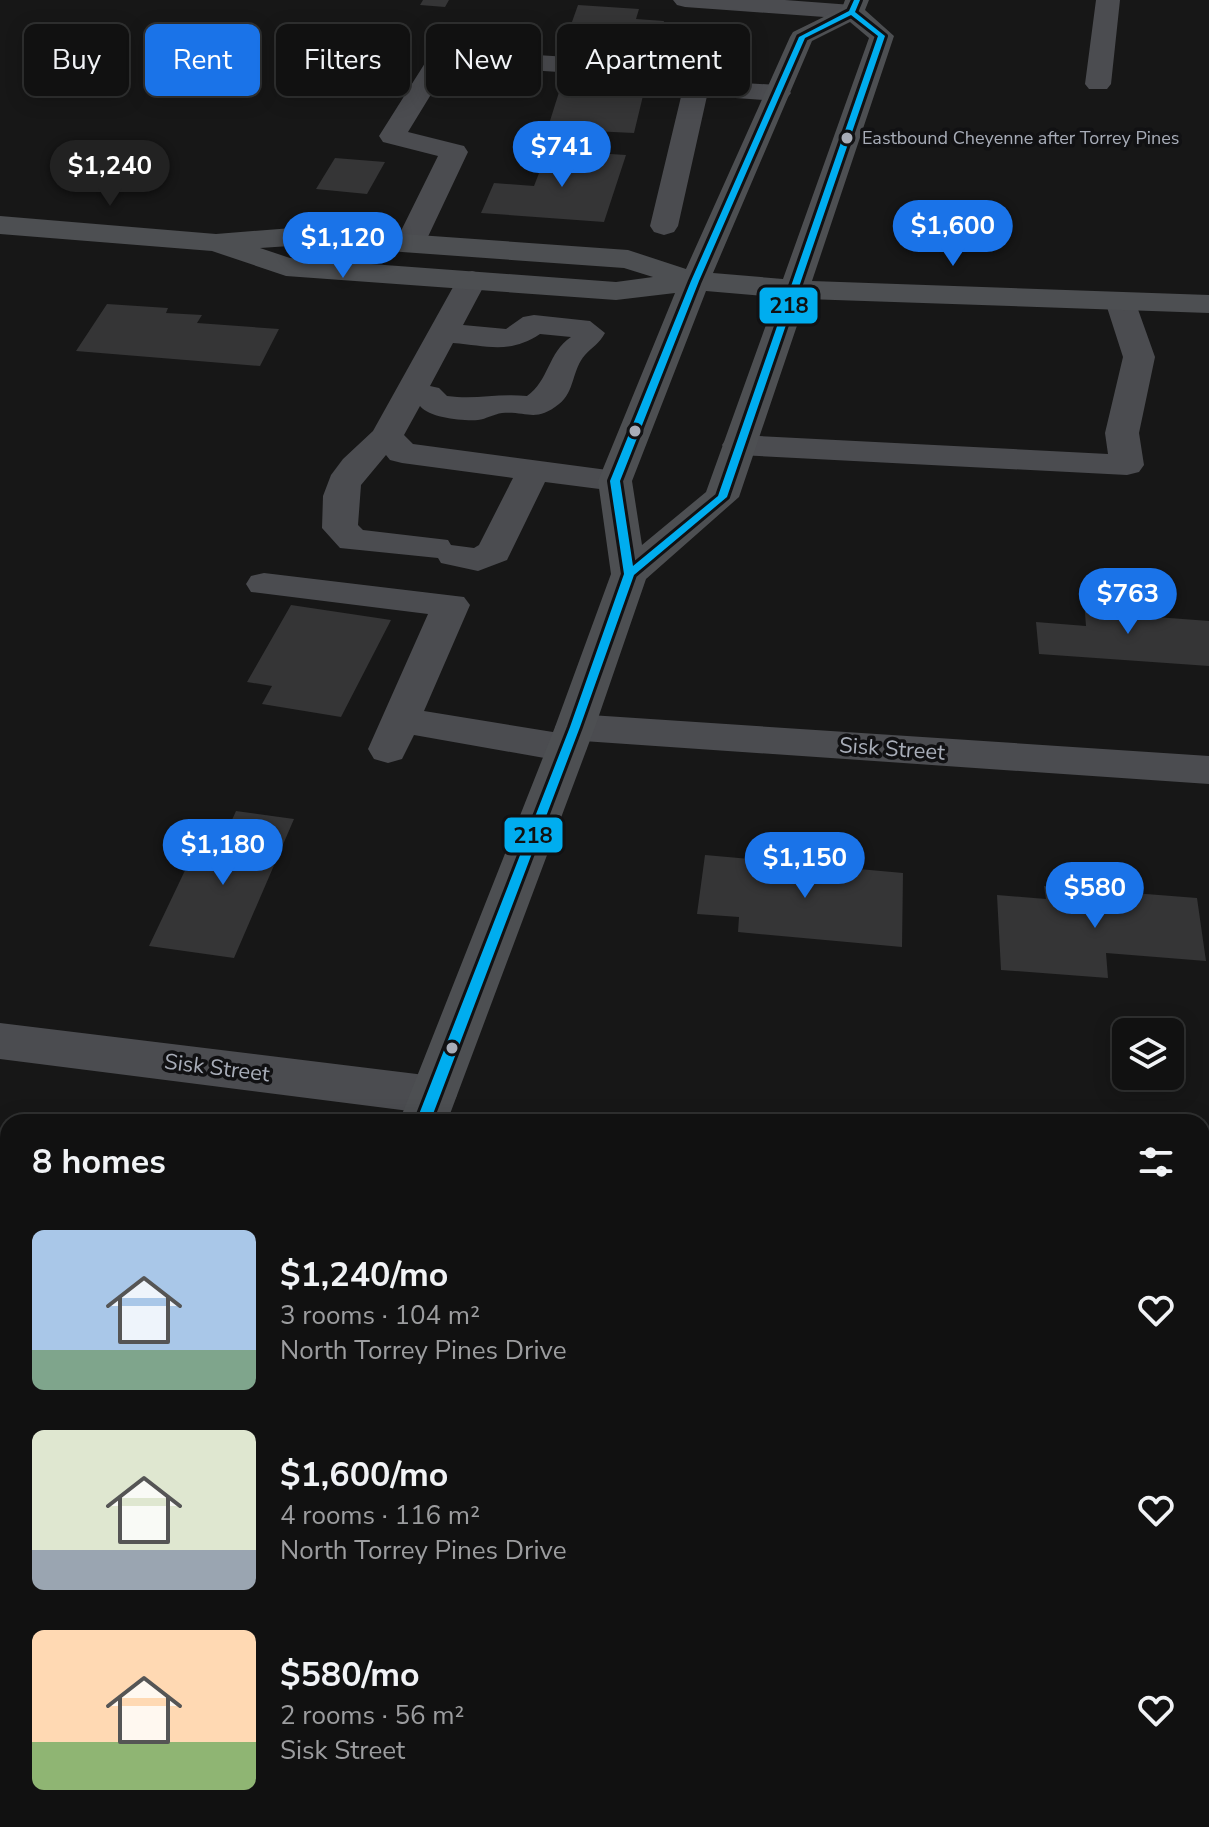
<!DOCTYPE html>
<meta charset="utf-8">
<style>
body{margin:0;font-family:"Nunito Sans",sans-serif;background:#1e1f1f;color:#f1f3f6;height:100vh;display:flex;flex-direction:column;font-size:30px;white-space:nowrap}
*{box-sizing:border-box;margin:0}
p{font-size:26px;color:#9c9d9f}
.icon{flex:none;width:44px;height:44px;fill:none;stroke:currentColor;stroke-width:2;stroke-linecap:round;stroke-linejoin:round}
.map{position:relative;flex:1;overflow:hidden}
.side{position:absolute;left:0px;top:1114px;width:1210px;height:714px;display:flex;flex-direction:column;background:#111;border-radius:24px 24px 0 0;box-shadow:0 4px 20px #0003,0 0 0 2px #303131}
.side>*{flex:none}
.hud{position:absolute;left:24px;top:24px;width:800px;height:72px;display:flex;gap:16px}
.buttons{position:absolute;left:1112px;top:1018px;display:grid;gap:16px}
.buttons a{display:grid;place-items:center;width:72px;height:72px;border-radius:12px;background:#111;box-shadow:0 4px 20px #0003,0 0 0 2px #303131;font-size:40px}
.price{position:absolute;translate:-50% -68px;padding:0 18px;border-radius:28px;background:#1a73e8;color:#fff;font-size:26px;line-height:52px;filter:drop-shadow(0 2px 4px #0008)}
.price::after{content:'';position:absolute;left:50%;top:48px;width:24px;height:18px;margin-left:-12px;background:inherit;clip-path:polygon(0 0,100% 0,50% 100%)}
.price.on{background:#222;color:#fff}
ul{padding:0;list-style:none}
li{display:flex;align-items:center;gap:24px;height:200px;padding:0 32px}
li span{display:grid;place-items:center;flex:none;width:224px;height:160px;border-radius:12px;color:#555}
li>.icon{margin-inline-start:auto}
span .icon{width:96px;height:96px;fill:#fffc;stroke-width:1}
li b{font-size:34px}
h2{display:flex;justify-content:space-between;align-items:center;height:96px;padding:0 32px;font-size:34px}
.chip{padding:0 28px;border-radius:12px;background:#111;box-shadow:0 4px 20px #0003,0 0 0 2px #303131;font-size:28px;line-height:72px}
.chip.on{background:#1a73e8;color:#fff}
.map>svg:first-child{display:block}
.building{fill:#353536}
.lines{fill:none;stroke-linecap:round;stroke-linejoin:round}
.minor{fill:#4b4c50;fill-rule:evenodd}
.major{fill:#4d4f52;fill-rule:evenodd}
.bus-1-casing{stroke:#111113;stroke-width:6}
.bus-1{fill:#00adef;fill-rule:evenodd}
.bus-dot{fill:#a8adb8;stroke:#111113;stroke-width:3}
.labels{text-anchor:middle;dominant-baseline:central;stroke-width:7;stroke-linejoin:round;paint-order:stroke}
.far-bus-label{font-size:18px;fill:#a8adb8;stroke:#111113;text-anchor:start}
.street-label{font-size:22px;fill:#a8adb8;stroke:#111113}
.line-badge{stroke:#111113;stroke-width:3}
.pale-badge-label{font-size:22px;text-anchor:middle;font-weight:bold;fill:#111}
</style>
<div class="map">
<svg width="1209" height="1827" viewBox="0 0 1209 1827">
<rect width="100%" height="100%" fill="#171717"/>
<path class="building" d="M 423,0 L 449,0 L 445,7 L 420,5 Z
M 578,5 L 639,9 L 636,19 L 664,21 L 660,36 L 738,40 L 735,60 L 562,50 Z
M 452,26 L 532,31 L 524,48 L 443,42 Z
M 591,72 L 648,75 L 634,133 L 571,130 L 572,125 L 549,124 L 560,89 L 586,90 Z
M 548,150 L 626,155 L 604,222 L 481,213 L 494,183 L 534,186 Z
M 335,158 L 385,162 L 367,194 L 316,189 Z
M 107,304 L 168,308 L 166,313 L 202,315 L 197,323 L 279,329 L 260,366 L 76,351 Z
M 1084,600 L 1155,605 L 1156,617 L 1209,621 L 1209,666 L 1039,654 L 1036,622 L 1086,626 Z
M 291,605 L 391,620 L 341,717 L 262,704 L 272,686 L 247,682 Z
M 236,811 L 294,819 L 234,958 L 149,946 L 200,839 L 222,842 Z
M 705,855 L 903,873 L 902,947 L 738,932 L 739,917 L 697,914 Z
M 1044,886 L 1197,898 L 1206,961 L 1106,953 L 1108,978 L 1001,970 L 997,895 L 1046,899 Z
M 8,1208 L 8,1409 L 0,1426 L 0,1224 Z
M 1202,1332 L 1206,1332 L 1209,1358 L 1209,1427 L 1202,1426 Z"/>
<g class="lines">
<path class="minor" d="M 673,0 L 785,0 L 852,5 L 860,7 L 864,12 L 860,17 L 852,19 L 685,7 L 677,5 Z
M 1096,0 L 1120,0 L 1111,84 L 1107,89 L 1089,89 L 1085,84 Z
M 441,49 L 699,65 L 708,68 L 712,73 L 710,81 L 778,85 L 787,88 L 791,93 L 787,98 L 778,101 L 707,96 L 678,226 L 674,232 L 664,235 L 654,232 L 650,226 L 685,80 L 449,65 L 408,132 L 464,146 L 468,152 L 425,243 L 420,249 L 410,252 L 400,249 L 395,243 L 438,156 L 383,142 L 379,136 L 432,52 Z
M 472,271 L 483,274 L 487,280 L 463,325 L 506,329 L 523,317 L 534,315 L 590,321 L 605,333 C 599,344 592,347 585,355 C 572,369 575,392 559,404 C 535,423 528,411 502,413 C 494,414 486,419 478,420 C 462,421 430,418 420,406 L 404,435 L 413,444 L 615,471 L 627,474 L 632,481 L 627,488 L 615,491 L 545,482 L 507,560 L 478,571 L 441,563 L 438,558 L 340,548 L 322,528 L 323,496 L 331,475 L 343,459 L 373,431 L 457,280 L 461,274 ZM 540,334 L 571,337 C 548,352 549,381 527,396 C 497,393 477,400 447,396 L 439,388 L 430,386 L 453,343 C 488,346 510,354 540,334 ZM 386,455 L 390,460 L 402,463 L 513,478 L 479,545 L 474,548 L 451,545 L 448,540 L 363,530 L 358,525 L 361,485 Z
M 1120,292 L 1131,295 L 1135,301 L 1155,357 L 1139,433 L 1144,465 L 1139,472 L 1127,475 L 739,455 L 727,452 L 722,445 L 727,438 L 739,435 L 1108,454 L 1105,433 L 1123,357 L 1105,301 L 1109,295 Z
M 264,573 L 464,597 L 470,605 L 424,711 L 559,733 L 555,727 L 561,718 L 575,714 L 1209,756 L 1209,784 L 583,741 L 587,748 L 581,758 L 567,762 L 414,735 L 402,759 L 388,763 L 374,759 L 368,749 L 428,614 L 251,592 L 246,584 L 251,576 Z
M 0,1023 L 433,1076 L 450,1081 L 457,1095 L 450,1109 L 433,1114 L 0,1059 Z
M 1202,1624 L 1209,1624 L 1209,1684 L 1202,1684 Z"/>
<path class="major" d="M 845,0 L 869,0 L 865,10 L 894,36 L 812,281 L 1209,295 L 1209,313 L 806,299 L 739,497 L 646,579 L 595,727 L 447,1122 L 399,1122 L 555,727 L 611,574 L 598,481 L 675,293 L 616,300 L 286,276 L 212,251 L 0,234 L 0,216 L 216,234 L 305,227 L 628,250 L 686,269 L 790,37 L 793,32 L 842,8 ZM 850,22 L 869,38 L 783,279 L 713,273 L 812,41 ZM 305,245 L 624,268 L 653,277 L 616,282 L 290,258 L 260,248 ZM 706,291 L 776,297 L 706,492 L 642,545 L 632,481 Z
M 121,1820 L 185,1820 L 182,1827 L 118,1827 Z"/>
<g class="bus-1-casing">
<path id="bus-1" d="M 854,0 L 860,0 L 855,12 L 885,36 L 727,497 L 634,575 L 580,727 L 430,1122 L 416,1122 L 570,727 L 624,574 L 610,481 L 691,281 L 799,37 L 849,11 ZM 851,15 L 878,36 L 718,496 L 633,566 L 620,481 L 699,281 L 805,38 Z"/>
</g>
<use href="#bus-1" class="bus-1"/>
</g>
<g class="bus-dot">
<circle cx="847" cy="138" r="7"/>
<circle cx="635" cy="431" r="7"/>
<circle cx="452" cy="1048" r="7"/>
</g>
<g class="labels">
<g class="far-bus-label">
<text x="862" y="138">Eastbound Cheyenne after Torrey Pines</text>
</g>
<g class="street-label">
<text transform="translate(892 749) rotate(4)">Sisk Street</text>
<text transform="translate(217 1068) rotate(7)">Sisk Street</text>
</g>
</g>
<g class="line-badge">
<rect x="758" y="286" width="61" height="39" rx="8" fill="#00adef"/>
<rect x="503" y="816" width="61" height="38" rx="8" fill="#00adef"/>
</g>
<g class="pale-badge-label">
<text x="789" y="313">218</text>
<text x="533" y="843">218</text>
</g>
</svg>
<div class="buttons">
<a><svg class="icon" aria-label="layers" viewBox="0 0 24 24"><path d="M12 4l9 5-9 5-9-5zM3 14l9 5 9-5"/></svg></a>
</div>
<b class="price" style="left:562px;top:189px">$741</b>
<b class="price on" style="left:110px;top:208px">$1,240</b>
<b class="price" style="left:953px;top:268px">$1,600</b>
<b class="price" style="left:343px;top:280px">$1,120</b>
<b class="price" style="left:1128px;top:636px">$763</b>
<b class="price" style="left:223px;top:887px">$1,180</b>
<b class="price" style="left:805px;top:900px">$1,150</b>
<b class="price" style="left:1095px;top:930px">$580</b>
<div class="hud">
<a class="chip">Buy</a>
<a class="chip on">Rent</a>
<a class="chip">Filters</a>
<a class="chip">New</a>
<a class="chip">Apartment</a>
</div>
<section class="side">
<h2>8 homes<svg class="icon" aria-label="filters" viewBox="0 0 24 24"><path d="M4 7h16M4 17h16"/><circle cx="9" cy="7" r="2"/><circle cx="15" cy="17" r="2"/></svg></h2>
<ul>
<li><span style="background:linear-gradient(#a9c7e8 75%,#7fa58c 0)"><svg class="icon" aria-label="home" viewBox="0 0 24 24"><path d="M3 11l9-7 9 7M6 9v11h12V9"/></svg></span><div><b>$1,240/mo</b><p>3 rooms · 104 m²</p><p>North Torrey Pines Drive</p></div><svg class="icon" aria-label="heart" viewBox="0 0 24 24"><path d="M12 20l-8-8c-3-5 5-10 8-4 3-6 11-1 8 4z"/></svg></li>
<li><span style="background:linear-gradient(#dfe7d0 75%,#9aa5b1 0)"><svg class="icon" aria-label="home" viewBox="0 0 24 24"><path d="M3 11l9-7 9 7M6 9v11h12V9"/></svg></span><div><b>$1,600/mo</b><p>4 rooms · 116 m²</p><p>North Torrey Pines Drive</p></div><svg class="icon" aria-label="heart" viewBox="0 0 24 24"><path d="M12 20l-8-8c-3-5 5-10 8-4 3-6 11-1 8 4z"/></svg></li>
<li><span style="background:linear-gradient(#ffd9b3 70%,#8fb573 0)"><svg class="icon" aria-label="home" viewBox="0 0 24 24"><path d="M3 11l9-7 9 7M6 9v11h12V9"/></svg></span><div><b>$580/mo</b><p>2 rooms · 56 m²</p><p>Sisk Street</p></div><svg class="icon" aria-label="heart" viewBox="0 0 24 24"><path d="M12 20l-8-8c-3-5 5-10 8-4 3-6 11-1 8 4z"/></svg></li>
</ul>
</section>
</div>
